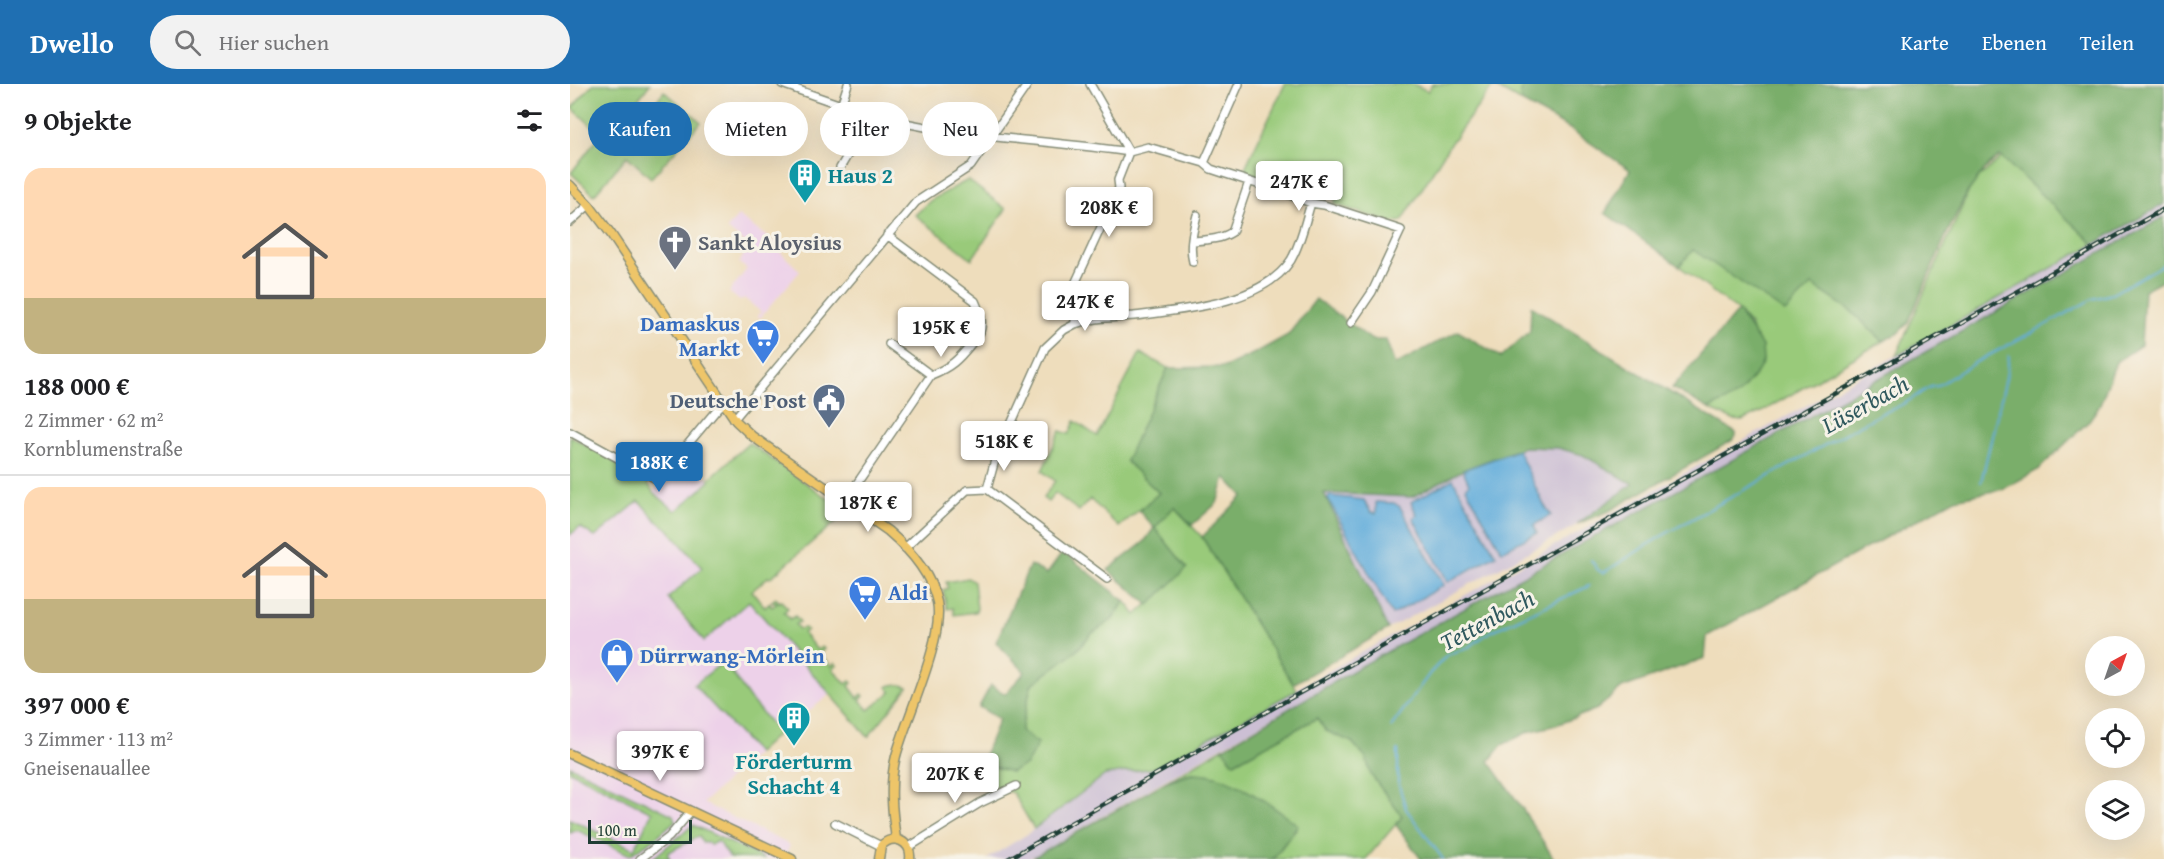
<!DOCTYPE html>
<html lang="de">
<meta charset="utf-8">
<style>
body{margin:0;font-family:"Gentium Book Plus",serif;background:#f2f2f2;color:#202124;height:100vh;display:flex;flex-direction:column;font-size:22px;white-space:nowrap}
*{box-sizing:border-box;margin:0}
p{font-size:20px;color:#757577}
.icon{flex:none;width:33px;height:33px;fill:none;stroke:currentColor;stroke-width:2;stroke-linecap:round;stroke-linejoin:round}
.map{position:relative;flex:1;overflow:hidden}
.drawer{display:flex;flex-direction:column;background:#fff;width:570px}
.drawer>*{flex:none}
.hud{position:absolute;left:18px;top:18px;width:570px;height:54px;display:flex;gap:12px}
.needle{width:39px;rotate:40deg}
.controls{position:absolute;left:1515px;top:552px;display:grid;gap:12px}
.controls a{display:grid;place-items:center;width:60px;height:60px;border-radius:50%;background:#fff;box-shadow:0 6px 24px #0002;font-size:30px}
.scale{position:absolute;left:18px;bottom:15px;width:104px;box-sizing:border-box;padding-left:6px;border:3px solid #1f3d34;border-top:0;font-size:16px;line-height:21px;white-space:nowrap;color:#1f3d34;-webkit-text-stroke:4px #f7f3e8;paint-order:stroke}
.price{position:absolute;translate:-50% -51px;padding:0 14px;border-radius:6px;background:#fff;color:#222;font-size:20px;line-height:39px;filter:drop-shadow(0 2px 3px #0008)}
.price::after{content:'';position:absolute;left:50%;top:36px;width:18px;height:14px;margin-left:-9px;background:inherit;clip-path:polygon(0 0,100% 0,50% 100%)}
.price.selected{background:#1f6fb2;color:#fff}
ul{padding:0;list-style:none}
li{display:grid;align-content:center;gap:12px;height:318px;padding:0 24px}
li+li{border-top:2px solid #e0e0e0}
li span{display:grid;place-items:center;height:186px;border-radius:18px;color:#555}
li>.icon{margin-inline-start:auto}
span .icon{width:108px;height:108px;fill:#fffc;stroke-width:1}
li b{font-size:26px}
h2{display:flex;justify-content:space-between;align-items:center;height:72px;padding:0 24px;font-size:26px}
.tag{padding:0 21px;border-radius:27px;background:#fff;box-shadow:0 6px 24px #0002;font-size:21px;line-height:54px}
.tag.selected{background:#1f6fb2;color:#fff}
header{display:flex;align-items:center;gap:36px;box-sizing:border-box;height:84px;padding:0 30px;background:#1f6fb2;color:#fff}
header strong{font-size:28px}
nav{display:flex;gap:33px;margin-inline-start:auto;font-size:21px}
.search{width:420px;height:54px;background:#f2f2f2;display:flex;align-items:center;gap:15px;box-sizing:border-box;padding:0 21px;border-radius:33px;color:#757577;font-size:22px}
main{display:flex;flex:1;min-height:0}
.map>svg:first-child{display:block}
.built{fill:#edd1e9}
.industrial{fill:#ccbfd4}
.green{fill:#99ca7a;stroke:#5c8457;stroke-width:1.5}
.forest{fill:#7aae6a;stroke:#4c764f;stroke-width:1.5}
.water{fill:#63addb;stroke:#417588;stroke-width:1.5}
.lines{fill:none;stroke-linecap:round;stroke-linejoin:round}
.stream{stroke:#63addb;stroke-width:2}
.minor-casing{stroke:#868d78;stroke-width:10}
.major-casing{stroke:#868d78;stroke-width:11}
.minor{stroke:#fff;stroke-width:7}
.major{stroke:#eec569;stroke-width:8}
.rail-casing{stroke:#1f3d34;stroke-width:4.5}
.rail{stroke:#f7f3e8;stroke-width:2;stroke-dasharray:7;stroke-linecap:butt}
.labels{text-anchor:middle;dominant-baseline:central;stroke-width:6;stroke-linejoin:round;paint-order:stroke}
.culture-label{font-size:22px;font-weight:bold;fill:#0d838f;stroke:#f7f3e8;text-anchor:start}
.worship-label{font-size:22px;font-weight:bold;fill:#5b616d;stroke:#f7f3e8;text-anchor:start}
.shop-label{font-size:22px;font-weight:bold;fill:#366cbe;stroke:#f7f3e8;text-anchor:start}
.service-label{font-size:22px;font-weight:bold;fill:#4e5e75;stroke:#f7f3e8;text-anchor:end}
.water-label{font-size:24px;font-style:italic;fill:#30595e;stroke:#f7f3e8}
</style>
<header>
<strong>Dwello</strong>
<div class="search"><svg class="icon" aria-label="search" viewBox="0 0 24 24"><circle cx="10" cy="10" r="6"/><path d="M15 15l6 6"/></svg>Hier suchen</div>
<nav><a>Karte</a><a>Ebenen</a><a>Teilen</a></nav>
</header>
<main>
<section class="drawer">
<h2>9 Objekte<svg class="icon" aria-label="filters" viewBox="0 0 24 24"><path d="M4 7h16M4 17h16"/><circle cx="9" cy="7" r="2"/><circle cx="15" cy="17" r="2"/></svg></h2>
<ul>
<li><span style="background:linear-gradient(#ffd9b3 70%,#c2b280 0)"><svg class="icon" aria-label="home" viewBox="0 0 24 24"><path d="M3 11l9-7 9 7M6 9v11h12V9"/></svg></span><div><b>188 000 €</b><p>2 Zimmer · 62 m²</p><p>Kornblumenstraße</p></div></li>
<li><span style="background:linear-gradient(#ffd9b3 60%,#c2b280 0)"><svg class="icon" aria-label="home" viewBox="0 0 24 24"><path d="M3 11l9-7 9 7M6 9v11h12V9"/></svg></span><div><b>397 000 €</b><p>3 Zimmer · 113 m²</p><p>Gneisenauallee</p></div></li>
</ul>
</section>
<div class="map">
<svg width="1594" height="775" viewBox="0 0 1594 775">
<rect width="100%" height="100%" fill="#f7f3e8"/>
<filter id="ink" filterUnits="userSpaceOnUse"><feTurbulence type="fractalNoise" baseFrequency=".0167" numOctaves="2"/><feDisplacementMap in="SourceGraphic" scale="12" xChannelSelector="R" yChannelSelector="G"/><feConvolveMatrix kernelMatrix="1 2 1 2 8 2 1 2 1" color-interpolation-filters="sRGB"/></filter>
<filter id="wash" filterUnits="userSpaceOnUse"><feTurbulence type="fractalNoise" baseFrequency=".008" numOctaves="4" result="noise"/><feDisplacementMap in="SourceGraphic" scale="24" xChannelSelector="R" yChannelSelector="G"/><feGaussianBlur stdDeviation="1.35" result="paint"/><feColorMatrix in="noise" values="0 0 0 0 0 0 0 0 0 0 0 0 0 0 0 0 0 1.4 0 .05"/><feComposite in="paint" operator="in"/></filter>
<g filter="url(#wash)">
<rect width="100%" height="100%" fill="#eeddbc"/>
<path class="built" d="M 168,132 L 211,163 L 208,166 L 230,187 L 190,234 L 188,232 L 191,228 L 174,214 L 170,217 L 159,208 L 177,185 L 169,179 L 179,162 L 157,145 Z
M 115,380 L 118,383 L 121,381 L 141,397 L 106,427 L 83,408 L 94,395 L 99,399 Z
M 69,417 L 87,437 L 97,444 L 132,485 L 106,526 L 134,557 L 179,516 L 261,610 L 209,649 L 133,719 L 220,761 L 214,775 L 0,775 L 0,451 L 10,443 L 26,453 Z"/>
<path class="industrial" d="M 1594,119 L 1594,133 L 1306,296 L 786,585 L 459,775 L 417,775 L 456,751 L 535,691 L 584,684 L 1360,253 Z
M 954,363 L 988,364 L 1013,371 L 1064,400 L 1002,444 L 818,545 L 754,409 L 842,413 L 893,386 Z"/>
<path class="green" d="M 23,0 L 80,0 L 66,18 L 78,28 L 94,7 L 131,38 L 81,94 L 57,72 L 24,111 L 1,89 L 31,50 L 2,24 Z
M 715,0 L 843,0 L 858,7 L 862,0 L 953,0 L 950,12 L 953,19 L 923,2 L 880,60 L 832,137 L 822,139 L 764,120 L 766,114 L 749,112 L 673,88 Z
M 1432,73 L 1524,160 L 1326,272 L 1402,100 Z
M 398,96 L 436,125 L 402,175 L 345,131 L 361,116 Z
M 1123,165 L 1138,175 L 1242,201 L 1281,227 L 1313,257 L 1193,327 L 1172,337 L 1163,336 L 1139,325 C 1165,312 1179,304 1193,277 L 1180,241 L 1168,227 L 1109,182 Z
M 570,269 L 598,284 L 556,377 L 589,409 L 549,443 L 520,415 L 509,427 L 485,409 L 478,418 L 473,414 L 485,397 L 472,387 L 490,347 L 499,350 L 505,337 L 527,352 Z
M 0,352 L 75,394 L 83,408 L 106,427 L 140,397 L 139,395 L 179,359 L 277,428 L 200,494 L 198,493 L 182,507 L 195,523 L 201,518 L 200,521 L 202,523 L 207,519 L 202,517 L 206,514 L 209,518 L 211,517 L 218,524 L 214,528 L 220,535 L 225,532 L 230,538 L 225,540 L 229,545 L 235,544 L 237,546 L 233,549 L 247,566 L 252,563 L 254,565 L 250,569 L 261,582 L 265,579 L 267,581 L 263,585 L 276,600 L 280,597 L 282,599 L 279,602 L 288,614 L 292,610 L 294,612 L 290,616 L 299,626 L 321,608 L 317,603 C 325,599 330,600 338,603 L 298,653 L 179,517 L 134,557 L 98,514 L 132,484 L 97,444 L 87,437 L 69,417 L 25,453 L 10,443 L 0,451 Z
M 604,423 L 632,453 L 727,606 L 584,684 L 535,691 L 464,745 L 443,709 L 425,703 L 411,679 L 441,688 L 461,601 L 507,566 L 521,550 L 542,536 L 555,517 L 566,531 L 617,484 L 584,444 Z
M 398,494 L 404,498 L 407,525 L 405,528 L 384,531 L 383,524 L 377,525 L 373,506 L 378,504 L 376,498 Z
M 154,577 L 180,615 L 209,649 L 187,669 L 124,601 Z
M 747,634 L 756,647 L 782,658 L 796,674 L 801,691 L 833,732 L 796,775 L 703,775 L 728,742 C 702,722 656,689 622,689 C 614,689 603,695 595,698 L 653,664 L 664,679 Z
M 0,682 L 103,731 L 105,737 L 83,756 L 60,771 L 7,746 L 0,749 L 0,735 L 64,765 L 82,728 L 0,687 Z
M 123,741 L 195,775 L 160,774 L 148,757 L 140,761 L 138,758 L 133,759 L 129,752 L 97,769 L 100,775 L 90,773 L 82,775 Z"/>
<path class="forest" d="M 953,0 L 1594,0 L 1594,120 L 1524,160 L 1430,72 L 1415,85 L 1397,109 L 1378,147 L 1338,239 L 1327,250 L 1313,257 L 1281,227 L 1242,201 L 1215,228 L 1123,166 L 1109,182 L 1035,129 L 1060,86 L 1000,45 L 953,19 L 950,12 Z
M 1594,133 L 1594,195 L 1574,206 L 1571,261 L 1546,278 L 1530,321 L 1518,338 L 1468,386 L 1433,405 L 1385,415 L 1137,552 L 1135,574 L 1052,604 L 1027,625 L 986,641 L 958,648 L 932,661 L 919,677 L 952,724 L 984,775 L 851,775 L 826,741 L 832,732 L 801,691 L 796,674 L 782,658 L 756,647 L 747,634 L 664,679 L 653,664 L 786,585 L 1306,296 Z
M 746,215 L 802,256 L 816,256 L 825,281 L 888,247 L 931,273 L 960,247 L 961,222 L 1166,349 L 1166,352 L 1163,356 L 1039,427 L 1007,440 L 1063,400 L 1013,371 L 988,364 L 954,363 L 893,386 L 842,413 L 754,409 L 818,545 L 723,600 L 632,453 L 673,412 L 655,393 L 647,419 L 622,441 L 604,423 L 585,444 L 617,484 L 579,521 L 538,486 L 574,458 L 584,444 L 569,427 L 589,409 L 556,377 L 598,284 L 655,283 L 687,268 L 718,251 Z
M 1168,227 L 1192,262 L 1193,277 L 1188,287 L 1168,311 L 1139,325 L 1102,304 Z
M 493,468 L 555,517 L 542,536 L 521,550 L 507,566 L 461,601 L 451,647 L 468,659 L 456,681 L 441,688 L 411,679 L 429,635 L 409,623 L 421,601 L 435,610 L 455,588 L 426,558 L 460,481 L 477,490 Z
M 622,689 C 628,690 635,689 641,691 C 665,695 708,726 728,741 L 703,775 L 466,775 L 464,773 L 595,698 Z"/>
<path class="water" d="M 948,366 L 974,421 L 981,431 L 964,441 L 967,449 L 932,467 L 896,404 L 899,400 L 893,386 Z
M 883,395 L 926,471 L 878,498 L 843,434 L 847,431 L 841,418 Z
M 759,412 L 794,416 L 801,428 L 806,429 L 806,418 L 824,419 L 830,423 L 874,501 L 822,531 L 758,415 Z"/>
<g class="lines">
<path class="stream" d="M 1411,398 L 1436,294 L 1439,272
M 1021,476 L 1028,486 L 1033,489 L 1090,453 L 1312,329 C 1323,326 1337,318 1346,312 C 1354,307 1358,302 1367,302 L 1406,278 L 1463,248 L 1522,215 L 1542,210 L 1594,180
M 821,643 L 860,589 L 877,571 L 899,563 L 920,548 L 1019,502
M 828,666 L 828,698 L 836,725 L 873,775"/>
</g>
</g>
<g filter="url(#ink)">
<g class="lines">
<g class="minor-casing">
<path id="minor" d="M 212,0 C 254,15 296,31 340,40 C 412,55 486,57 559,68 L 578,63 L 634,79 L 641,85 L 653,89 L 712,108 L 741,119 L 754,121 L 831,146 L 802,208 L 781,239
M 520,0 L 559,68
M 271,21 L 278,0
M 634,79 L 669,0
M 270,84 L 302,30
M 0,138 L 19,121
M 622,157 C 635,156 650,156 662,148 L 679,98
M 623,178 C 619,162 623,147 627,131
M 505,240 C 524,233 544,234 564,232 C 611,226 693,220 721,176 C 731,159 735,138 741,119
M 319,260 L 361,291
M 164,335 L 346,118 L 401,82 L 458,0
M 0,348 L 88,396 L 149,323 L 154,320
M 417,405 L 425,376 L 475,264 L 494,246 L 505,240 L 505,232 L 498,215 L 549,104 L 548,96 L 559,68
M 417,405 L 537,495
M 275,417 L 361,291 C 381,283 388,276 401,260 C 404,256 408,252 410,248 C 414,238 409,226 405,217 L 317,151
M 335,464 L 397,406 L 417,405
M 265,739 L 311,762
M 339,763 L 410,719 L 446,702
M 70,775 L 99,753 L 121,727"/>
</g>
<g class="major-casing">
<path id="major" d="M 0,101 L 19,121 L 41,150 L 166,337 L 182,352 L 318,447 C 339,465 361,490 367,518 C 375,554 336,634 326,672 C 319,700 322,727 326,755
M 0,670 L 222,775
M 309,775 L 311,762 C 323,749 342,757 340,775"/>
</g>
<use href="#minor" class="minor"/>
<use href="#major" class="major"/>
<g class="rail-casing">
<path id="rail" d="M 438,775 C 821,554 1210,343 1594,125"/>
</g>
<use href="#rail" class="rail"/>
</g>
</g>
<defs>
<g id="building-pin" transform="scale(1.725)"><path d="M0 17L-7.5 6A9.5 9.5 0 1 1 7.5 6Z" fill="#0f9aa8" stroke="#f7f3e8"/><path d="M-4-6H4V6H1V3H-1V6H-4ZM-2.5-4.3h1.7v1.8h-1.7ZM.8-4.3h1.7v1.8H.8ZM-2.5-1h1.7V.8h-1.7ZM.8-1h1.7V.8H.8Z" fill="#fff"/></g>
<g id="church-pin" transform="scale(1.725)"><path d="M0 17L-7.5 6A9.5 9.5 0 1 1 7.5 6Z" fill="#6b7280" stroke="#f7f3e8"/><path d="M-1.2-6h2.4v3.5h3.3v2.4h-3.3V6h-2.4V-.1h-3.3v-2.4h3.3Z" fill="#fff"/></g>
<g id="supermarket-pin" transform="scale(1.725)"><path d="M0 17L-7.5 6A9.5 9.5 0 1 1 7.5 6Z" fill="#3f7fe0" stroke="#f7f3e8"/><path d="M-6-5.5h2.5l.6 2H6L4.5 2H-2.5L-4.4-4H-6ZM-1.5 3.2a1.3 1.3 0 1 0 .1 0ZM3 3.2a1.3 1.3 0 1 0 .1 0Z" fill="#fff"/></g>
<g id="civic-pin" transform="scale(1.725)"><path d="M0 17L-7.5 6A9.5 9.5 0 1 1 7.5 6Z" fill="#5c6f8a" stroke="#f7f3e8"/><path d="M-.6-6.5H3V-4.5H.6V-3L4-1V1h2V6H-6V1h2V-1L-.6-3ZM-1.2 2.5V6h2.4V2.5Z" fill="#fff"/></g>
<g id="shop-pin" transform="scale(1.725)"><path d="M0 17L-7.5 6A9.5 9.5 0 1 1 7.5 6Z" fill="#3f7fe0" stroke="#f7f3e8"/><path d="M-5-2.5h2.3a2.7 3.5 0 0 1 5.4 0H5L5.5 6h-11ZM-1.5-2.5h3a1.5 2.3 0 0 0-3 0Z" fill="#fff"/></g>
</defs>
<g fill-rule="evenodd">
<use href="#building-pin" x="235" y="91"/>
<use href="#church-pin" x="105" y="158"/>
<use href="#supermarket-pin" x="193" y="252"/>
<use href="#civic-pin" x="259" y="316"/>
<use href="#supermarket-pin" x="295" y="508"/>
<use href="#shop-pin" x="47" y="571"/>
<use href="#building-pin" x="224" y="634"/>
</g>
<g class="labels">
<g class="culture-label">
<text x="258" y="91">Haus 2</text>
<text x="224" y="677" text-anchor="middle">Förderturm<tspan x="224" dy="25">Schacht 4</tspan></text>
</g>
<g class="worship-label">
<text x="128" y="158">Sankt Aloysius</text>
</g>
<g class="shop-label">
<text x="170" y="239" text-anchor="end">Damaskus<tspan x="170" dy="25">Markt</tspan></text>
<text x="318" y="508">Aldi</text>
<text x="70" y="571">Dürrwang-Mörlein</text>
</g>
<g class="service-label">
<text x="236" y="316">Deutsche Post</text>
</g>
<g class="water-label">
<text transform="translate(1295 320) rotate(-29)">Lüserbach</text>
<text transform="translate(917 536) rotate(-28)">Tettenbach</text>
</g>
</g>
</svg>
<div class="controls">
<a><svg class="needle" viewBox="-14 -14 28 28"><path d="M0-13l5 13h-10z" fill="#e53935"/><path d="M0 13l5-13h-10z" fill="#757577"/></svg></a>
<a><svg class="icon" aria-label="locate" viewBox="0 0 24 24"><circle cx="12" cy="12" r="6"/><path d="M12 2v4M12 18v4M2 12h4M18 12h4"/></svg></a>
<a><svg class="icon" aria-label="layers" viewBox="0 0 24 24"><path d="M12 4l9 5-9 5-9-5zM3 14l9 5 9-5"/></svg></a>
</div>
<div class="scale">100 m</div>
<b class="price" style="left:729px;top:128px">247K €</b>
<b class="price" style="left:539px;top:154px">208K €</b>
<b class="price" style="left:515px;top:248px">247K €</b>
<b class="price" style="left:371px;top:274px">195K €</b>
<b class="price" style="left:434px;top:388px">518K €</b>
<b class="price selected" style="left:89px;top:409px">188K €</b>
<b class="price" style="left:298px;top:449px">187K €</b>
<b class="price" style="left:90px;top:698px">397K €</b>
<b class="price" style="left:385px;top:720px">207K €</b>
<div class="hud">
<a class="tag selected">Kaufen</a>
<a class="tag">Mieten</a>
<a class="tag">Filter</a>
<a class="tag">Neu</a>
</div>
</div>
</main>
